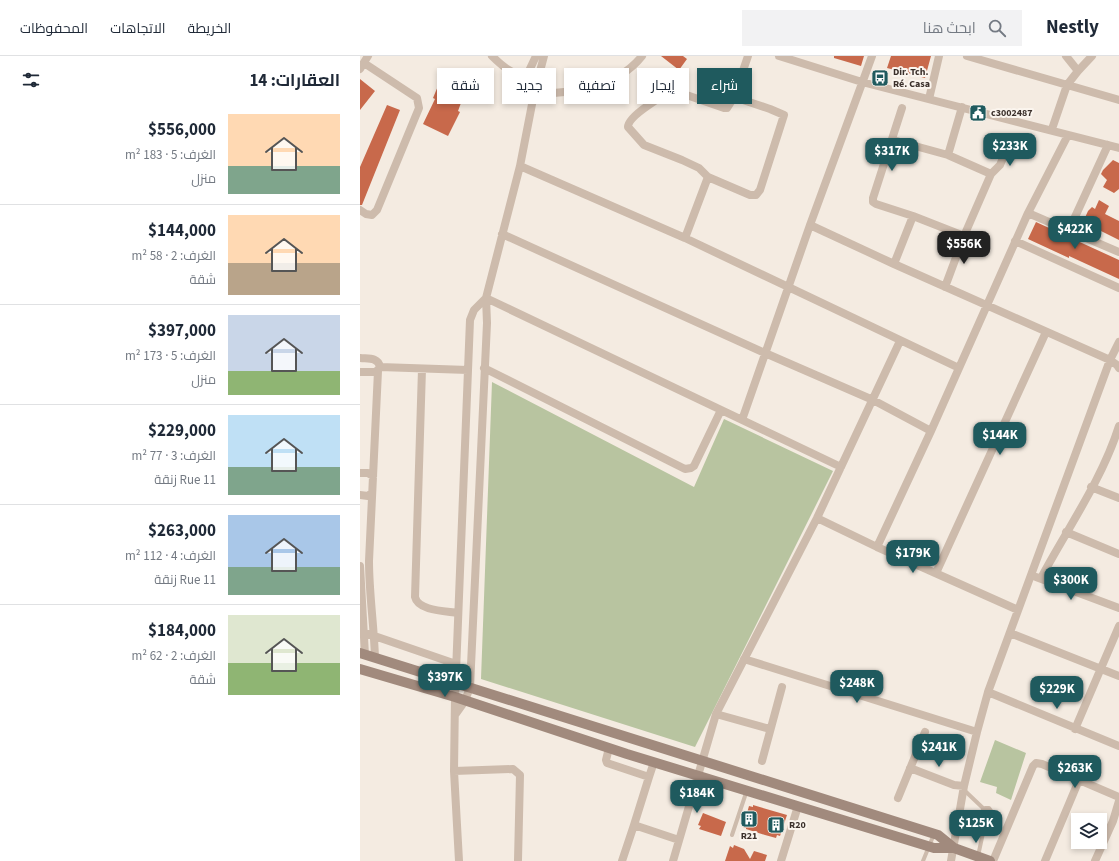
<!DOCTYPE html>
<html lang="ar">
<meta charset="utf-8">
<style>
body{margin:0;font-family:"Source Sans 3",Cairo,sans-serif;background:#f2f2f3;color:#1f2937;direction:rtl;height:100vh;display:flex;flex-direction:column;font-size:15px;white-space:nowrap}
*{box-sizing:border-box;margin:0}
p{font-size:13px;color:#747a83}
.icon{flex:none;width:22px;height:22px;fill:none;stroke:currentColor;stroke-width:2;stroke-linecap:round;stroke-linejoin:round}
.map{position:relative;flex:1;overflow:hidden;direction:ltr}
.panel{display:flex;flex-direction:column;background:#fff;width:360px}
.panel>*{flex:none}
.hud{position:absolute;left:12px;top:12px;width:380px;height:36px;direction:rtl;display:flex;gap:8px}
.fabs{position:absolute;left:711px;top:757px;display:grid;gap:8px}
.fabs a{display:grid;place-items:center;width:36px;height:36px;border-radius:0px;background:#fff;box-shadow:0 2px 6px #0003;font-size:20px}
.price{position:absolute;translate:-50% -34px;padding:0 9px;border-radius:8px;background:#1f5a5e;color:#fff;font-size:13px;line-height:26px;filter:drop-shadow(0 1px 2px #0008)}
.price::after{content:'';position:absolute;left:50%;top:24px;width:12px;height:9px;margin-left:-6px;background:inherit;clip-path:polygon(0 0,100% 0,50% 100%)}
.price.selected{background:#222;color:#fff}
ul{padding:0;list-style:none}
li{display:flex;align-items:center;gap:12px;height:100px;padding:0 20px}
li+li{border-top:1px solid #e0e1e3}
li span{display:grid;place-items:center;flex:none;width:112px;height:80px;border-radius:0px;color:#555}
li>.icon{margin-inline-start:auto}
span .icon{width:48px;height:48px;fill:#fffc;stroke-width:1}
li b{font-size:17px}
h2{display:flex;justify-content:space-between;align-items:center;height:48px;padding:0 20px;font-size:17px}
.pill{padding:0 14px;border-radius:0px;background:#fff;box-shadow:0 2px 6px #0003;font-size:14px;line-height:36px}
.pill.selected{background:#1f5a5e;color:#fff}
header{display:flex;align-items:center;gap:24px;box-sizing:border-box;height:56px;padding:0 20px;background:#fff;border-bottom:1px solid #e0e1e3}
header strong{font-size:19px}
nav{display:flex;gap:22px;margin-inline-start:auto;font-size:14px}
.search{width:280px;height:36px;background:#f2f2f3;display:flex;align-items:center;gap:10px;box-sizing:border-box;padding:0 14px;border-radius:0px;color:#747a83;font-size:15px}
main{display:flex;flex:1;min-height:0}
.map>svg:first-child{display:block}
.green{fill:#b8c4a0}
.building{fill:#c8694b}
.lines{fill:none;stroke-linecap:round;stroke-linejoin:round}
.lane{stroke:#cdbbac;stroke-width:4}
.street{stroke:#cdbbac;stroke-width:8}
.secondary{stroke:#a18a7d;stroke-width:10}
.labels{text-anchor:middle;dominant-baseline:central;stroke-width:4;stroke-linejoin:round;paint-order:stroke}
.poi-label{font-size:10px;font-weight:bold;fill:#3b302b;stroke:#fbf5ee;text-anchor:start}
</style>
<header>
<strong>Nestly</strong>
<div class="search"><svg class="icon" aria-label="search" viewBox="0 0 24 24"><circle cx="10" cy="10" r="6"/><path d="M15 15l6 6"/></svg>ابحث هنا</div>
<nav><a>الخريطة</a><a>الاتجاهات</a><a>المحفوظات</a></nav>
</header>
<main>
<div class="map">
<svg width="759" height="805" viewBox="0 0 759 805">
<rect width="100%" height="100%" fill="#f4ebe1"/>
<path class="green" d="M 132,326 L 334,431 L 364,363 L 473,415 L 335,691 L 121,623 Z
M 635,684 L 666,697 L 651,744 L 636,737 L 637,731 L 620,726 Z"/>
<path class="building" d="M 301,0 L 323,0 L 327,3 L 319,14 Z
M 474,0 L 504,0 L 501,10 L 474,2 Z
M 531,0 L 571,0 L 565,22 L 527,12 Z
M 83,18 L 108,28 L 98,55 L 100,56 L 88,80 L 63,68 L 75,43 L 73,42 Z
M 0,23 L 15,35 L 0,54 Z
M 27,49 L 40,54 L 2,149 L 0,149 L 0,111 Z
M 753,104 L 759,107 L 759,133 L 754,137 L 743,131 L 747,124 L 741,118 L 743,114 Z
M 739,144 L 749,150 L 745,158 L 759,165 L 759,184 L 723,166 L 728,155 L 732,151 L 735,153 Z
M 676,166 L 759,204 L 759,223 L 709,200 L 709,202 L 668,183 Z
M 393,749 L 427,759 L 420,780 L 417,779 L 416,782 L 405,779 L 386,773 L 386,772 L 383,771 L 389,750 L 393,751 Z
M 343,757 L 366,766 L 361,780 L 339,773 L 341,770 L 338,769 Z
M 374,789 L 384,793 L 390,803 L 394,795 L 407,799 L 405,805 L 365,805 L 370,790 L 373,792 Z"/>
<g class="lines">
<path class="lane" d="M 604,734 L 624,753
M 625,752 L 629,752 L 634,759 L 628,774 L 624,777 C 612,774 619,757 625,752 Z
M 372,779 L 387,734
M 618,800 L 623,777
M 563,805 L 574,778"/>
<path class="street" d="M 132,0 C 141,9 151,18 164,19 L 169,15 L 176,0
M 419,0 L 502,26 L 759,92
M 607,0 L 759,44
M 706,0 L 718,15
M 0,13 L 8,0
M 174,38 C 211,37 257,32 282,0
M 374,41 L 410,53 L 424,59 L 400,134 L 396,139 L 390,139 L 348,121 L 339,112 L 322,104 L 284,89 L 268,71 C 268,60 304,38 315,35 L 364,52 L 367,52 L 374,41 L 388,0
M 569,43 L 579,0
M 542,52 L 513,142 L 513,146 L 516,148 L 553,160 L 604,180
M 692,73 L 707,29 L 718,15 L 732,0
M 533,84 L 588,99 L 631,118
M 588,99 L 602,51
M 160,110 L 325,182 L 599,312
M 0,154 L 6,158 L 12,159 L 17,154 L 59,52 L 57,42 L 4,7
M 668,157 L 759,196
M 450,169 L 534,208 L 750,304 L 757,309 L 759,312
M 709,174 L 748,89
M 142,178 L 405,297 L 513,344 L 571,375
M 325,182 L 348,121
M 655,185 L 759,232
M 534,208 L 553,160
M 585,231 L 604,180 L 631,118 L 640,109 L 649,88
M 126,242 L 481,411
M 0,302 C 8,303 18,301 20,311 L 16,316 L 0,316
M 20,311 L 108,314
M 124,312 L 325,413 L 331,412 L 334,410 L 361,354
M 62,313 L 55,541 C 58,555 86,555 98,557
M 382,364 L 450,169 L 512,0
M 0,417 L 8,417 L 13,420
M 731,431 L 759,442
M 0,439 L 8,440 L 12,437
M 457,462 L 517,491 L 658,554
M 706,476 L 759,498
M 517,491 L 571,375 L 668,157 L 708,79
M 0,510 L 5,599
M 576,517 L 686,276
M 676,521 L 759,552
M 681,522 C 707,473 742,424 759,370
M 0,575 L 96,608
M 650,577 L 759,620
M 15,602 C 14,569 9,537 9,505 L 18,315
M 384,603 L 617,676
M 628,636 L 759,690
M 356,658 L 410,673
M 95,659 L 105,645 L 110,631 L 127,267 L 126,242 L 160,110 L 174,38 L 184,0
M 715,673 L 759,570
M 249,692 L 246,704 L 247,707 L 289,721 L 274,769 L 319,784
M 402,705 L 422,631
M 550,712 L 594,729 L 604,730
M 94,715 L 153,713 L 160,719 L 158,804
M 289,721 L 294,706
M 538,742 L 565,676
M 99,805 L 94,715 L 95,641 L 110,264 L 114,254 L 126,242
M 262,805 L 274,769
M 313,805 L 356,658 L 457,462 L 540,285
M 421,805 L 438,750
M 591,805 L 604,730 L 617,676 L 628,636 L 750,304 L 759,286
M 633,805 L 673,710 L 676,707 L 682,708 L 759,741
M 685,805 L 719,724
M 735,805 L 753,765 L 759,745"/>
<path class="secondary" d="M 0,597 L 578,779 L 594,792
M 0,613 L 95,641 L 267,698 L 574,792 L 594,792 L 630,805"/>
</g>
<defs>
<g id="bus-square" transform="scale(0.9)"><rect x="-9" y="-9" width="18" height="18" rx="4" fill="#1f5a5e" stroke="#fbf5ee"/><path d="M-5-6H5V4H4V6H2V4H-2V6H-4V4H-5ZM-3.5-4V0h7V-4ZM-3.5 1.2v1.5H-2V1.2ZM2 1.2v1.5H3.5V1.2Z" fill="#fff"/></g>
<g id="civic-square" transform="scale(0.9)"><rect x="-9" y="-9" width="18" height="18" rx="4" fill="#1f5a5e" stroke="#fbf5ee"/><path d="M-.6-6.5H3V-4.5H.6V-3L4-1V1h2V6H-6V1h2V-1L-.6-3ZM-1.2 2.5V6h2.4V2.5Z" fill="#fff"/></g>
<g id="building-square" transform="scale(0.9)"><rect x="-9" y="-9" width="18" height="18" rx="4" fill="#1f5a5e" stroke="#fbf5ee"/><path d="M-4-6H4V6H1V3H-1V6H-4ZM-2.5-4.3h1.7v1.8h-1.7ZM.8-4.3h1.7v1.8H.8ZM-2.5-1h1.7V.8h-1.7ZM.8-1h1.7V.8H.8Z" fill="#fff"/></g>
</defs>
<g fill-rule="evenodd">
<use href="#bus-square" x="520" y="22"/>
<use href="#civic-square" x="618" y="57"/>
<use href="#building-square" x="389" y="763"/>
<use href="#building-square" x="416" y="769"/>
</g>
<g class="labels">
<g class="poi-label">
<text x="533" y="16">Dir. Tch.<tspan x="533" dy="12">Ré. Casa</tspan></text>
<text x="631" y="57">c3002487</text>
<text x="429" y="769">R20</text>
<text x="389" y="780" text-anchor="middle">R21</text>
</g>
</g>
</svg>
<div class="fabs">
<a><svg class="icon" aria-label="layers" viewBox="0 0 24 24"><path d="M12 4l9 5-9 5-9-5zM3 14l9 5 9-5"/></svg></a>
</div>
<b class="price" style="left:650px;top:111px">$233K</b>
<b class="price" style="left:532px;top:116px">$317K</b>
<b class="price" style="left:715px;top:194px">$422K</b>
<b class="price selected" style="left:604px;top:209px">$556K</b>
<b class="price" style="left:640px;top:400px">$144K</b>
<b class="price" style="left:553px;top:518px">$179K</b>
<b class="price" style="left:711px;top:545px">$300K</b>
<b class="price" style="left:85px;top:642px">$397K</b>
<b class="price" style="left:497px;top:648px">$248K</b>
<b class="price" style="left:697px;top:654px">$229K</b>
<b class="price" style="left:579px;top:712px">$241K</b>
<b class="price" style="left:715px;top:733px">$263K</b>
<b class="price" style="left:337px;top:758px">$184K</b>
<b class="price" style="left:616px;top:788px">$125K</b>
<div class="hud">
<a class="pill selected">شراء</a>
<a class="pill">إيجار</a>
<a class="pill">تصفية</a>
<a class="pill">جديد</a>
<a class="pill">شقة</a>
</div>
</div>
<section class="panel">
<h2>العقارات: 14<svg class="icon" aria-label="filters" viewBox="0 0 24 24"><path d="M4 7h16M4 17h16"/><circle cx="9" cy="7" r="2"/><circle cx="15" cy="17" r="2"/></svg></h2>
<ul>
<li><span style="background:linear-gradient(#ffd9b3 65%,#7fa58c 0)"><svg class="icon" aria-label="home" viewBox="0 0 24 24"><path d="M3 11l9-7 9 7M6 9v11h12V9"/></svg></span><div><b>$556,000</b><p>الغرف: 5 · 183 m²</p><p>منزل</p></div></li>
<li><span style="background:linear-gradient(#ffd9b3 60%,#b9a48a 0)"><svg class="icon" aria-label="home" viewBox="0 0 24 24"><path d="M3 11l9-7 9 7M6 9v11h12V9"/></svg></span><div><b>$144,000</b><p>الغرف: 2 · 58 m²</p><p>شقة</p></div></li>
<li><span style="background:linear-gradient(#c9d6e8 70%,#8fb573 0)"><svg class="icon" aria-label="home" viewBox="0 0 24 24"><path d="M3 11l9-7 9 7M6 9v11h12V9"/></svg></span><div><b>$397,000</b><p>الغرف: 5 · 173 m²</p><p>منزل</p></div></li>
<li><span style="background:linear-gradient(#bfe0f5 65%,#7fa58c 0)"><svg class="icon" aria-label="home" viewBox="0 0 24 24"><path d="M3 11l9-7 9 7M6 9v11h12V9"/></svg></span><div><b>$229,000</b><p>الغرف: 3 · 77 m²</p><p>Rue 11 زنقة</p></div></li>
<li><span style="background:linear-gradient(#a9c7e8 65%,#7fa58c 0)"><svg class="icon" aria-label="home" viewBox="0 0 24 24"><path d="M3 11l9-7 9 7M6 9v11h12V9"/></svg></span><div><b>$263,000</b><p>الغرف: 4 · 112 m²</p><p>Rue 11 زنقة</p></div></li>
<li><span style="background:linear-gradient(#dfe7d0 60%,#8fb573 0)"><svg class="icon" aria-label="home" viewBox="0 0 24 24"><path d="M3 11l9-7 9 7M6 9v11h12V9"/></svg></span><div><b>$184,000</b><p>الغرف: 2 · 62 m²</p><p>شقة</p></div></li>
</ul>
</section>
</main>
